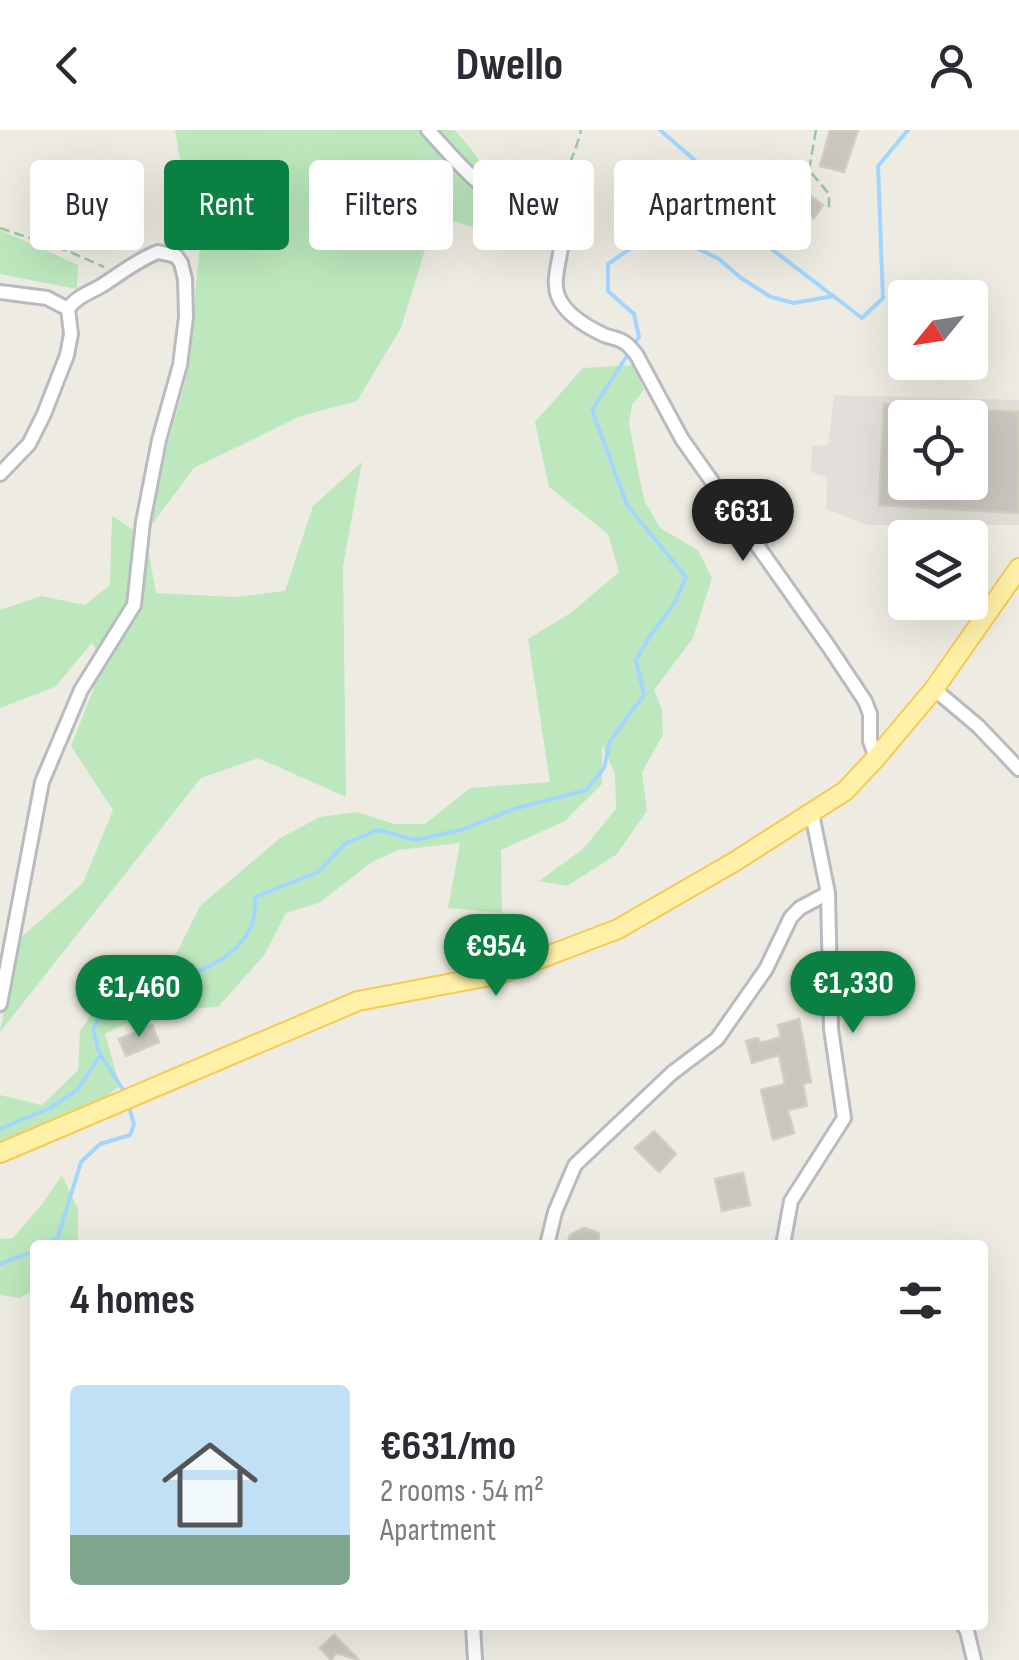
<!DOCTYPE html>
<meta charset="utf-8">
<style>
body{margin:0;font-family:"Sofia Sans Condensed",sans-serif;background:#f7f7f7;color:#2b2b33;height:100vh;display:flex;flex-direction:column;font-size:38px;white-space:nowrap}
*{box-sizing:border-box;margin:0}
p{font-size:32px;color:#7c7c81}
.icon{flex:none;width:55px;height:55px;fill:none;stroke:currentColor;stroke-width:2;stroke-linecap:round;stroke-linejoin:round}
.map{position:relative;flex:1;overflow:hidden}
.side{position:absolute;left:30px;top:1110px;width:958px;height:390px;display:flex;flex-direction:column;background:#fff;border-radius:10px;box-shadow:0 10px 40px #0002}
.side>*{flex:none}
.banner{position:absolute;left:30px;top:30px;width:960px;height:90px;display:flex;gap:20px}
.needle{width:65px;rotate:240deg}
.tools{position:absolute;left:888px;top:150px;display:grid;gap:20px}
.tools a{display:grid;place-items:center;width:100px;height:100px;border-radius:10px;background:#fff;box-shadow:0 10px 40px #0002;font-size:50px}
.price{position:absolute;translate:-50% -85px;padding:0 22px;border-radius:35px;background:#0b8043;color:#fff;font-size:32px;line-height:65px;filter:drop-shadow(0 2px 5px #0008)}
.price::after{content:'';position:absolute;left:50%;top:60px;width:30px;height:22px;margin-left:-15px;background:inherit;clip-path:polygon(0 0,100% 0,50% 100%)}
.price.current{background:#222;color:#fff}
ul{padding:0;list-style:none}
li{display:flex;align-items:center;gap:30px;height:250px;padding:0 40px}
li span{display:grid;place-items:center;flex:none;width:280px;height:200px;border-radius:10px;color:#555}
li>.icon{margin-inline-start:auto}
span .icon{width:120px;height:120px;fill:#fffc;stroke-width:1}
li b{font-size:42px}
h2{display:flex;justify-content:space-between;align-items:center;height:120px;padding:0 40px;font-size:42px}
.pill{padding:0 35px;border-radius:10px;background:#fff;box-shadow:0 10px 40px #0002;font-size:35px;line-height:90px}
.pill.current{background:#0b8043;color:#fff}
header{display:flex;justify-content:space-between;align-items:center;height:130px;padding:0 40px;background:#fff;font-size:45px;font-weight:700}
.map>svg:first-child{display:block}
.industrial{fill:#e2dfda;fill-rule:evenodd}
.green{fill:#bde8bd}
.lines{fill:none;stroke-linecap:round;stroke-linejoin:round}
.stream{stroke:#a2d6ff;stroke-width:4}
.building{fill:#c9c6bf;stroke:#d3cec0;stroke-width:2.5;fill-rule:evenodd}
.minor-casing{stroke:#b8bbc0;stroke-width:18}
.major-casing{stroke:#f9ca51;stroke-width:22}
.path{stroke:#96c9a4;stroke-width:2.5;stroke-dasharray:10 5;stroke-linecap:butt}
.minor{stroke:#fff;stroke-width:12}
.major{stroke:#fff1a7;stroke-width:18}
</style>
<header><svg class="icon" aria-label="back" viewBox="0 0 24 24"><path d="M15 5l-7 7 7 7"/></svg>Dwello<svg class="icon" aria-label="person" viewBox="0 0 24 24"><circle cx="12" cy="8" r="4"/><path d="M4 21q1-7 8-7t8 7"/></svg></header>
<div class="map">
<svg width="1019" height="1530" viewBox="0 0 1019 1530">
<rect width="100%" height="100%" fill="#eeece2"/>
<path class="industrial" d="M 834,265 L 1019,270 L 1019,395 L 867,395 L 826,379 L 827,347 L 811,342 L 812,316 L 828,315 ZM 905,288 L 970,288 L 970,352 L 905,352 Z"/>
<path class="green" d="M 175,0 L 454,0 C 479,24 492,51 500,84 L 474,97 L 448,90 L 453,66 L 435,48 L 438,77 L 401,198 L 357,271 L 301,286 L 194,338 L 150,397 L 159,344 L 186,250 L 201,108 L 184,53 Z
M 0,100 L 78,135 L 77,159 L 0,144 Z
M 634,235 L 644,260 L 632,275 L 629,294 L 644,370 L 660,398 L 698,420 L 712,448 L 693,508 L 654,560 L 662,579 L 663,605 L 642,642 L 647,681 L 617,724 L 567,756 L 539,751 L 583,719 L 616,679 L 615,644 L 602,615 L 602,654 L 565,691 L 501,720 L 502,783 L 448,778 L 460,713 L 398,720 L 372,732 L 319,773 L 286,783 L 265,824 L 218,877 L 151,881 L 105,904 L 120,956 L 84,983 L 0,1018 L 0,965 L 42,975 L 78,940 L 80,901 L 109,858 L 158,841 L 177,822 L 200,776 L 280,708 L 320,687 L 357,682 L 394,694 L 425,694 L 470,658 L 550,652 L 528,509 L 572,482 L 619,442 L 608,404 L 549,357 L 535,292 L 583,238 Z
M 362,332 L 343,436 L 346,667 L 258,628 L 201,648 L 0,902 L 17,811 L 83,753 L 113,680 L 71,616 L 104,532 L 92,513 L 55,557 L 0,578 L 0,480 L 41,466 L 85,475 L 110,455 L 112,386 L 146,408 L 156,463 L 234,467 L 285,461 L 313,376 Z
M 62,1045 L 78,1079 L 78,1115 L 35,1115 L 35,1159 L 20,1168 L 0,1165 L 0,1109 L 13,1108 L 43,1073 Z"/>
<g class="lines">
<path class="stream" d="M 660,0 L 714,47 L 769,117 L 862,188 L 883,168 L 878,36 L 908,0
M 635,213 L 639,207 L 634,184 L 608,161 L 608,134 L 637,114 L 677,108 L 719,129 L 741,148 L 771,167 L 794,173 L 834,166
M 125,963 L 99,922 L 93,899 L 110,867 C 156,854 235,844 253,791 C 255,784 255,775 255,767 L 318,742 L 346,713 L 378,700 L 415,710 L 461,700 L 514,679 L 586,660 L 604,638 L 610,611 L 644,565 L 636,530 L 650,506 L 674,474 L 686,447 L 627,375 L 592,280 L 630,221
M 0,999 L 50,978 L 77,960 L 101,924
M 45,1115 L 58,1107 L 81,1032 L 100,1014 L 130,1005 L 134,994 L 129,977
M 0,1134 L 35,1121"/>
</g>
<path class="building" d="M 830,0 L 858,0 L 844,42 L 820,36 Z
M 787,49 L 823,75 L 814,88 L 778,61 Z
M 884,274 L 1019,282 L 1019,383 L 879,375 ZM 905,288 L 970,288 L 970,352 L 905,352 Z
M 799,889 L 811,952 L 803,954 L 807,976 L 788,980 L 794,1003 L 773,1010 L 761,960 L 785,954 L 779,925 L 752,933 L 746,911 L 758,908 L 760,913 L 781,907 L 778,895 Z
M 152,895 L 159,912 L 126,926 L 119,909 Z
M 654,1001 L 676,1024 L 659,1042 L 635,1018 Z
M 743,1043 L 750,1075 L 722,1081 L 715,1049 Z
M 584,1098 L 599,1103 L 598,1115 L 567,1115 L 570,1105 Z
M 334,1505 L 359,1530 L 336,1523 L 331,1530 L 320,1518 Z"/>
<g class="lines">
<g class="minor-casing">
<path id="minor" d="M 428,0 C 452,26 476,56 507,73 C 521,80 548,77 557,90 C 571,111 549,143 558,166 C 565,184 587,197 604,205 C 611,208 619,208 625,213 C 628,214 634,222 636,224 L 682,309 L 829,517 L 865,571 L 870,584 L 870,611 L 876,628
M 0,162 L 47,168 L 68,179
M 0,344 L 29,314 L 44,284 L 67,225 L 71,204 L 68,179
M 934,559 L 978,596 L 1019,639
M 0,874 L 42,652 L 81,560 L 134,475 L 143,392 L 159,310 L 180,235 L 186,187 L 185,149 L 181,133 L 176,126 L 158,122 C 137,130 120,144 101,156 C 89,163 76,167 68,179
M 547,1115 L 555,1082 L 575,1035 L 672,943 L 717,909 L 766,839 L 791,787 L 800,778 L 828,763
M 783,1115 L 791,1071 L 844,988 L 831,899 L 828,763 L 812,684
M 473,1495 L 475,1530
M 963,1495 L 967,1501 L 974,1530"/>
</g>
<g class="major-casing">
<path id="major" d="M 0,1023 L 358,871 L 500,844 L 618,799 L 734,732 L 845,661 L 876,628 L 934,559 L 1019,438"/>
</g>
<path class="path" d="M 816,0 L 809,40 L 829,64 L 829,80
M 554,74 C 562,48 575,26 581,0
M 0,98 L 68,121 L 104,137"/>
<use href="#minor" class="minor"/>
<use href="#major" class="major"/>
</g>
</svg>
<div class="tools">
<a><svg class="needle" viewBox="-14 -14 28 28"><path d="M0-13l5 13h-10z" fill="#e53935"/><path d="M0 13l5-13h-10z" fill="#7c7c81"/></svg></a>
<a><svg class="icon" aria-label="locate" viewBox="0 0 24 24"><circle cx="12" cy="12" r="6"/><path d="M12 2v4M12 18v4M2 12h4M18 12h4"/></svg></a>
<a><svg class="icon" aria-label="layers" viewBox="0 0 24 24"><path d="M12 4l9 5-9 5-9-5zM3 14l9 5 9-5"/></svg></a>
</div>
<b class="price current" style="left:743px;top:434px">€631</b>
<b class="price" style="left:496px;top:869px">€954</b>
<b class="price" style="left:853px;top:906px">€1,330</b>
<b class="price" style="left:139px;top:910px">€1,460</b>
<div class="banner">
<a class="pill">Buy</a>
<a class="pill current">Rent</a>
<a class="pill">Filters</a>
<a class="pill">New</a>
<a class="pill">Apartment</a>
</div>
<section class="side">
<h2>4 homes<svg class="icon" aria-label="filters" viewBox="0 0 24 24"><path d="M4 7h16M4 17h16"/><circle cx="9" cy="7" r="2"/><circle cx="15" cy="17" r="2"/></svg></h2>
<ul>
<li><span style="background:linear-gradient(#bfe0f5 75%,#7fa58c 0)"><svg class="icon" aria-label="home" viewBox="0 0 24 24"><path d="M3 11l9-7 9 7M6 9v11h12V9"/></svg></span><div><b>€631/mo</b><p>2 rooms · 54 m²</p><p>Apartment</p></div></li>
</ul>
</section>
</div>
